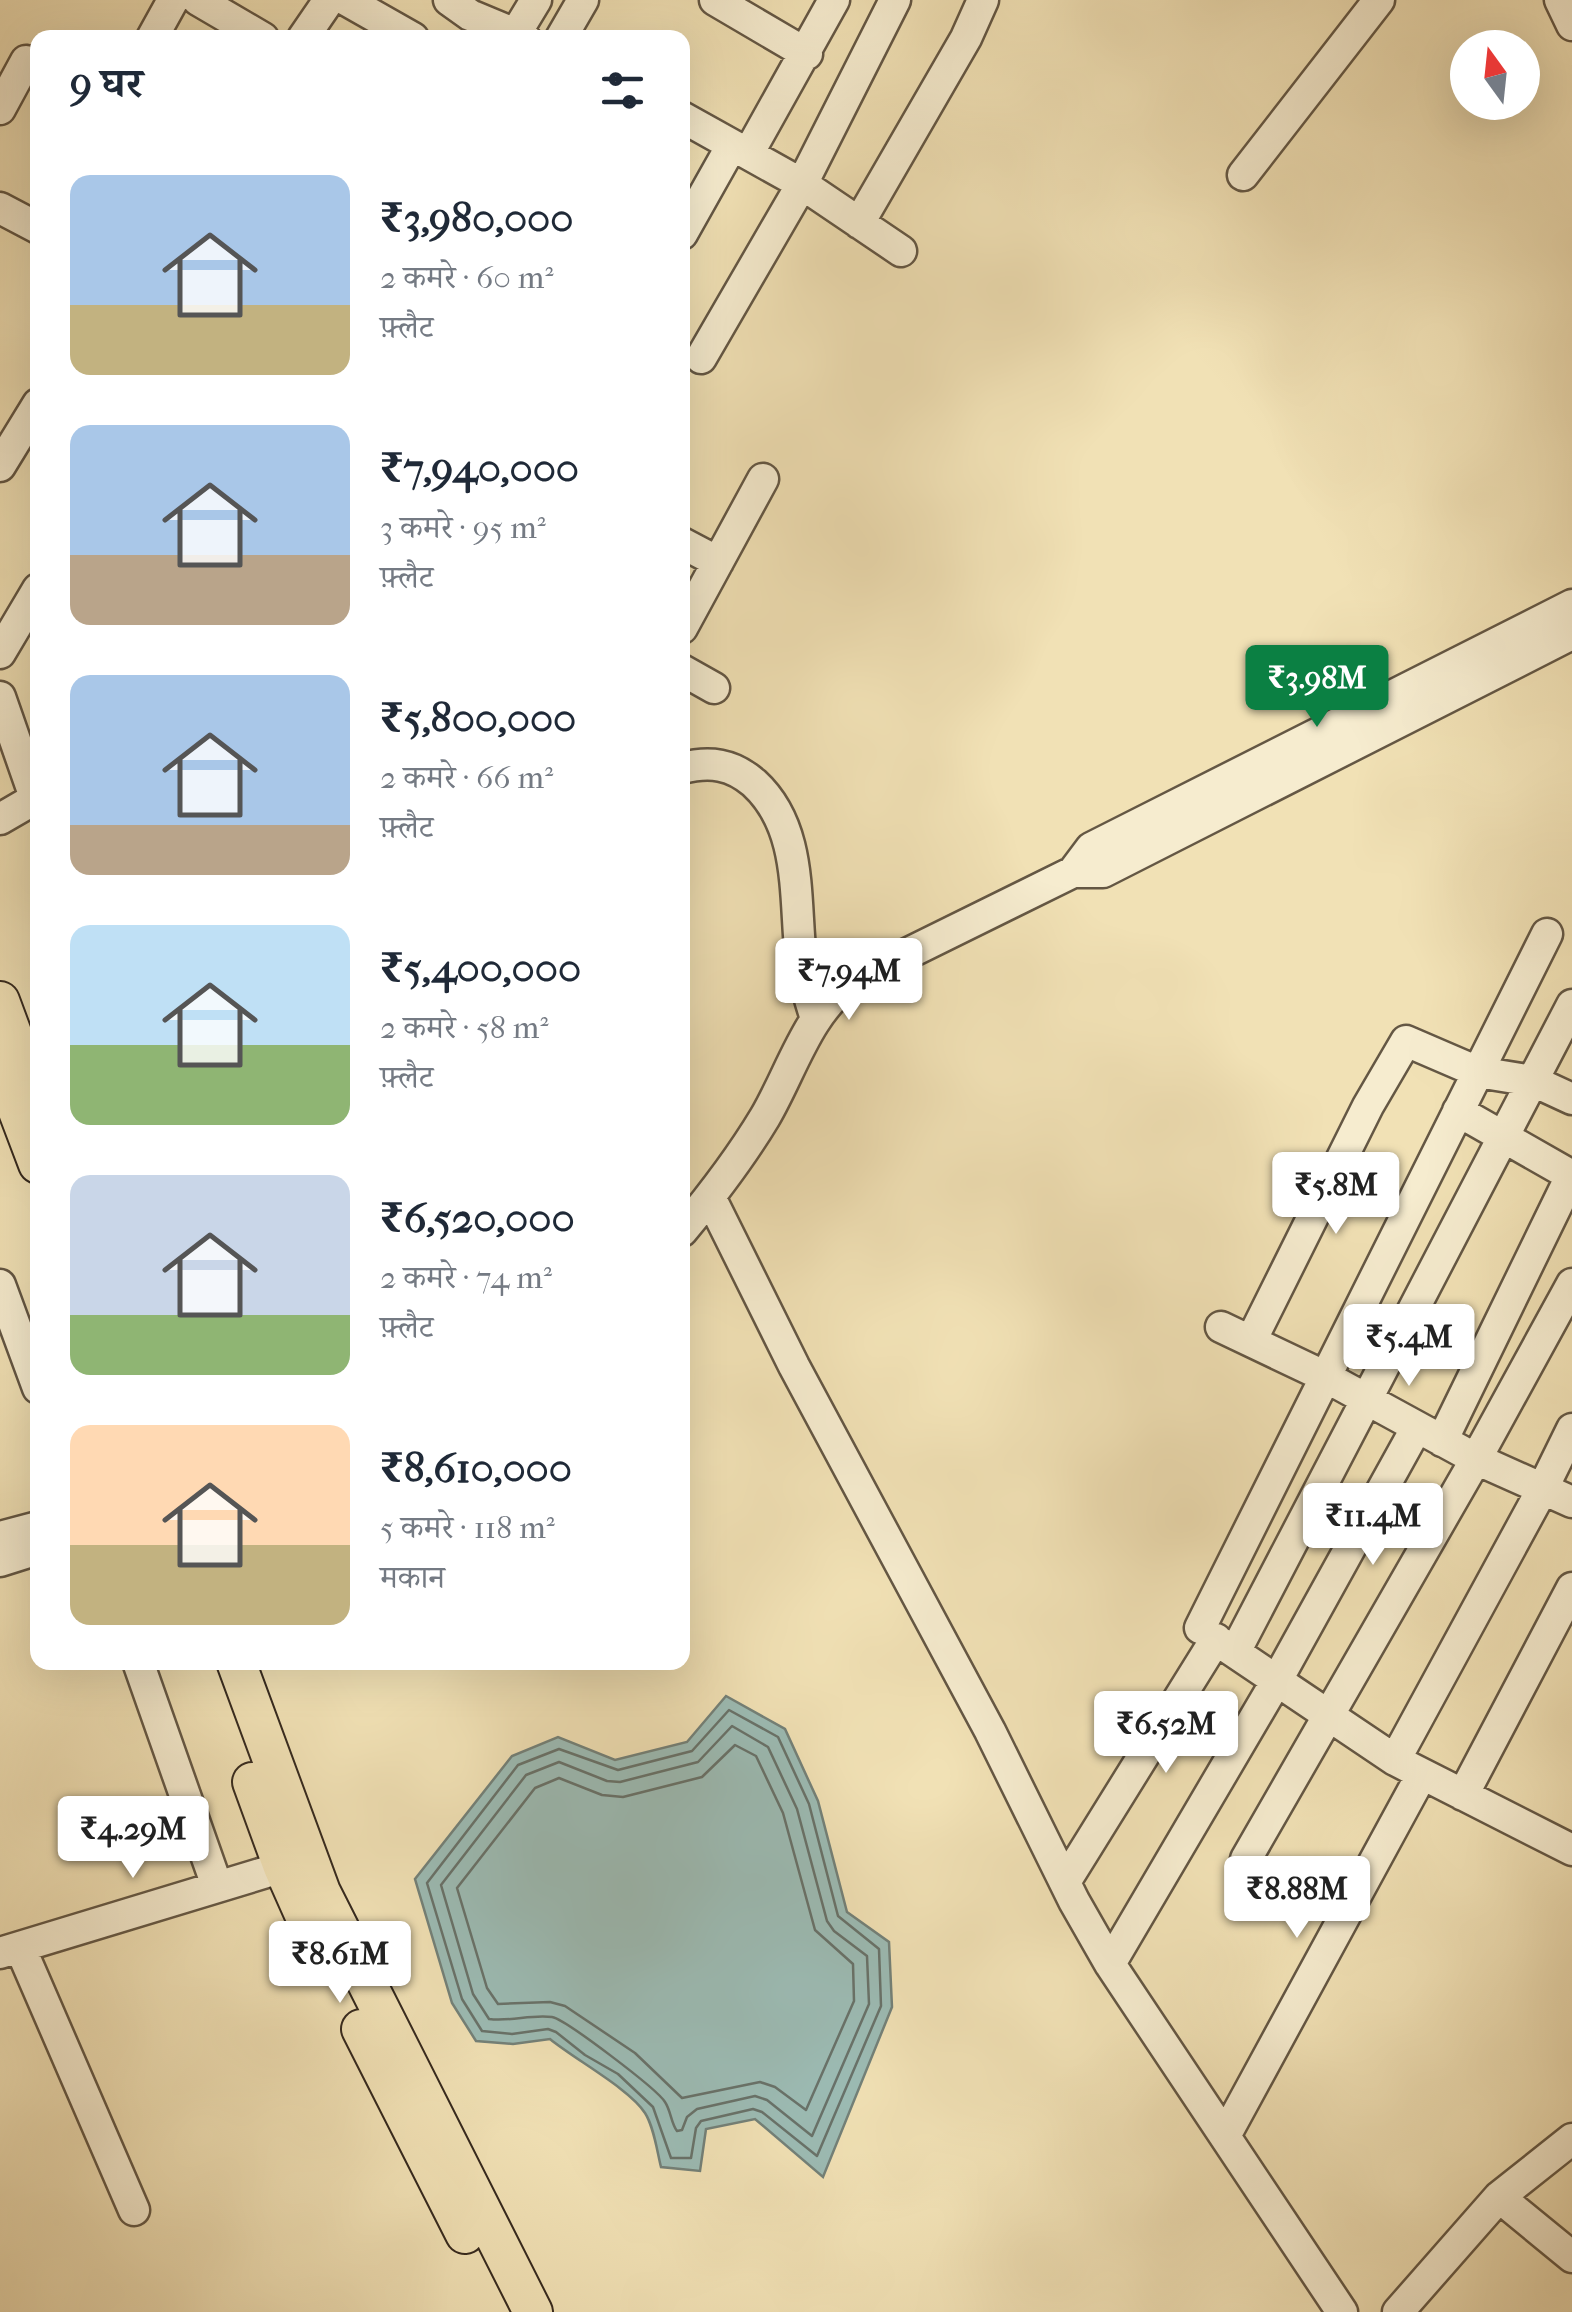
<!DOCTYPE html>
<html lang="hi">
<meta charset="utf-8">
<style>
body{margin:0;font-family:"IM FELL French Canon","Noto Serif Devanagari",serif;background:#f2f2f3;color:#1f2937;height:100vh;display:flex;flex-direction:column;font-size:38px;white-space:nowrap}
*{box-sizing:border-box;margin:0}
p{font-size:32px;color:#747a83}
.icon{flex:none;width:55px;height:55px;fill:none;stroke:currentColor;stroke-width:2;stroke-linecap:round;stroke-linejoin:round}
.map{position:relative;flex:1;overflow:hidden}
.panel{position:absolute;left:30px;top:30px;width:660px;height:1640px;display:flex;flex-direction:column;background:#fff;border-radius:20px;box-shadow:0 10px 40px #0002}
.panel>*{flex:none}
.needle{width:65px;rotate:345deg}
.fabs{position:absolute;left:1450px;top:30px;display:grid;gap:20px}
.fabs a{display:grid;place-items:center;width:90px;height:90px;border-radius:50%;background:#fff;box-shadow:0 10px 40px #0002;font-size:50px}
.price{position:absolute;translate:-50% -85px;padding:0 22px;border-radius:10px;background:#fff;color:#222;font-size:32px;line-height:65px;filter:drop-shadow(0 2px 5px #0008)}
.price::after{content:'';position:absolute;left:50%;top:60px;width:30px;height:22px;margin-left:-15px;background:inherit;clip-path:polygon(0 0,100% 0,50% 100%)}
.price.current{background:#0b8043;color:#fff}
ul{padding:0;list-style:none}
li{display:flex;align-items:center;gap:30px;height:250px;padding:0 40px}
li span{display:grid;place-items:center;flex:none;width:280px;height:200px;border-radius:20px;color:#555}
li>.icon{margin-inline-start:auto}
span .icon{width:120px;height:120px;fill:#fffc;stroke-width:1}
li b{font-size:42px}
h2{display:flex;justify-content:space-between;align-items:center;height:120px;padding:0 40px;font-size:42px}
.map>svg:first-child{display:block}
.water{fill:#9cbcb5;stroke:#738179;stroke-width:2.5}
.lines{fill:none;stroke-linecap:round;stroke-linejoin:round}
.shore{stroke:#68726a;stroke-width:2.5}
.minor-casing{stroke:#645744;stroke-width:35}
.major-casing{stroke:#35291e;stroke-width:42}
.minor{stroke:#f6eccf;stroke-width:30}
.major{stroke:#f1e1b5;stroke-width:38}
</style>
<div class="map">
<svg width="1572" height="2312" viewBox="0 0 1572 2312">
<rect width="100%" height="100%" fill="#f1e1b5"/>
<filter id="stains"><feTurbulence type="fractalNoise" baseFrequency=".002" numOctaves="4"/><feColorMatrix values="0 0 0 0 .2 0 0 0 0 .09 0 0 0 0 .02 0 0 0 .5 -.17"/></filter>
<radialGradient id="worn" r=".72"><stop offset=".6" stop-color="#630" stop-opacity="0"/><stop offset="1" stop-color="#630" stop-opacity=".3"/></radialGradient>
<path class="water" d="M 726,1696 L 785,1729 L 818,1801 L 847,1912 L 889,1942 L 892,2007 L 823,2177 L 755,2119 L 706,2129 L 700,2171 L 661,2167 C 657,2151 654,2127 645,2113 C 630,2089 574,2059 550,2039 L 513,2044 L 476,2041 L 452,2003 L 415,1879 L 512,1756 L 558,1737 L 615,1760 L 687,1742 Z"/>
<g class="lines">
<path class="shore" d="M 729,1710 L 778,1737 L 809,1804 L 838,1916 L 879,1949 L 881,2006 L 817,2156 L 762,2112 L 753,2109 L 701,2121 L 696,2128 L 691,2158 L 671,2158 L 653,2107 L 618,2074 L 585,2055 L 556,2032 L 548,2029 L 512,2034 L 482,2031 L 462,1999 L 427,1883 L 518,1765 L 559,1749 L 618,1770 L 692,1751 Z
M 732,1726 L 768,1747 L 797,1809 L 827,1921 L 834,1931 L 867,1956 L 869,2004 L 812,2136 L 767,2100 L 755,2096 L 697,2109 L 687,2117 L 682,2130 L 677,2131 C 671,2123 671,2111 665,2102 C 657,2089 565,2019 552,2017 C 531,2014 511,2022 489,2019 L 473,1994 L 441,1885 L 526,1775 L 559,1762 L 607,1781 L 620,1782 L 698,1762 Z
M 735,1745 L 756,1756 L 783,1813 L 815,1930 L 853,1964 L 854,2001 L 806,2110 L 775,2087 L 760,2082 L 682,2098 L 635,2053 L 565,2006 L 550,2002 L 498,2004 L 487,1988 L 457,1888 L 535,1788 L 559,1778 L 602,1795 L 623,1797 L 702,1777 Z"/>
<g class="minor-casing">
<path id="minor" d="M 198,0 L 263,38
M 346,0 L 413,38
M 449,0 L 470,15 L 525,38
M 715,0 L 807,54
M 1560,0 L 1572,25
M 152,38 L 173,0
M 303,38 L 329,0
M 513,38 L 536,0
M 561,38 L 583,0
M 0,109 L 26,61
M 682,117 L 802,184 L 901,251
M 748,154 L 834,0
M 1243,175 L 1379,0
M 0,208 L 38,228
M 859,223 L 966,38 L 983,0
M 682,234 L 732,145
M 701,358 L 802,184 L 895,0
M 0,466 L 38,404
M 682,543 L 718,562
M 682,628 L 763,479
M 0,653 L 38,589
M 682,670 L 714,688
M 0,697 L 38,806
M 682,768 C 710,761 732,764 754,783 C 803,828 794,898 801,959 C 803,979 810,999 816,1019
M 0,819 L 38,797
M 1073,872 L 1103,872 L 1572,634
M 1458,1111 L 1572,1176
M 710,1197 L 794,1366 L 990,1731 L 1074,1901 L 1110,1964 L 1342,2312
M 682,1231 C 712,1195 741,1157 765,1117 C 792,1071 807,1013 852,981 L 1073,872 L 1091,848 L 1572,605
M 0,1285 L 38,1388
M 1221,1327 L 1324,1376 L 1476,1459 L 1572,1502
M 1251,1341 L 1368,1106 L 1406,1041 L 1478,1072 L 1533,1081 L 1572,1099
M 1442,1441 L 1571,1176
M 0,1537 L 38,1527
M 0,1561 L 38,1549
M 1200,1628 L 1547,934
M 1218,1641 L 1395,1760 L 1572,1850
M 1235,1652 L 1572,1005
M 138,1662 L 217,1886
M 1395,1760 L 1543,1488 L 1572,1429
M 1463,1795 L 1572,1588
M 1246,1859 L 1476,1459 L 1572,1284
M 1065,1882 L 1216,1639
M 20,1947 L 134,2210
M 0,1953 L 283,1867
M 1110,1964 L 1277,1680 L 1417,1427
M 1225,2136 L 1422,1774
M 1499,2197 L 1572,2257
M 1398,2312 L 1499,2197 L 1572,2139"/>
</g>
<g class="major-casing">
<path id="major" d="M 0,1001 L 32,1087
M 0,1064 L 38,1164
M 236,1662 L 321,1892 L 533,2312
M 252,1782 L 283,1867 L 307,1921
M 361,2029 L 465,2234"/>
</g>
<use href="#minor" class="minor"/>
<use href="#major" class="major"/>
</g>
<rect width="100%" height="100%" filter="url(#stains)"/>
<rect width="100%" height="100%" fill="url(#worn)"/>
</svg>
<div class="fabs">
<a><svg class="needle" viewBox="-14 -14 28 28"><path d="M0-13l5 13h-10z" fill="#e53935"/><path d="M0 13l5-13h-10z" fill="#747a83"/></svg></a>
</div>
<b class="price current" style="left:1317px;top:730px">₹3.98M</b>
<b class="price" style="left:849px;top:1023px">₹7.94M</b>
<b class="price" style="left:1336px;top:1237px">₹5.8M</b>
<b class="price" style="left:1409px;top:1389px">₹5.4M</b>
<b class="price" style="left:1373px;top:1568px">₹11.4M</b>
<b class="price" style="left:1166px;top:1776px">₹6.52M</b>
<b class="price" style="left:133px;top:1881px">₹4.29M</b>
<b class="price" style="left:1297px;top:1941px">₹8.88M</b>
<b class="price" style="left:340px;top:2006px">₹8.61M</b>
<section class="panel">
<h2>9 घर<svg class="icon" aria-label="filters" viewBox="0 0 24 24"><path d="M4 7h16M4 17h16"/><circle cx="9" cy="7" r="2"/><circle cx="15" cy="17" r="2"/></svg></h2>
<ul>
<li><span style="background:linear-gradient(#a9c7e8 65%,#c2b280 0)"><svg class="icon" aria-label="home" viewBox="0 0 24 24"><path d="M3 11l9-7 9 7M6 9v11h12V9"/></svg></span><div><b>₹3,980,000</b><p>2 कमरे · 60 m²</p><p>फ़्लैट</p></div></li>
<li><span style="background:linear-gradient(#a9c7e8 65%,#b9a48a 0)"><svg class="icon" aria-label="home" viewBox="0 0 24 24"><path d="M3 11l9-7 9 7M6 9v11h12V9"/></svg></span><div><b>₹7,940,000</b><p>3 कमरे · 95 m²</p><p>फ़्लैट</p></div></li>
<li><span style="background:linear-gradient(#a9c7e8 75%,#b9a48a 0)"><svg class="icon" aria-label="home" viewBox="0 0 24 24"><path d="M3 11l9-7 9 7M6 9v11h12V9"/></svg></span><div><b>₹5,800,000</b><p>2 कमरे · 66 m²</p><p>फ़्लैट</p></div></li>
<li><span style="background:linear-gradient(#bfe0f5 60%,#8fb573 0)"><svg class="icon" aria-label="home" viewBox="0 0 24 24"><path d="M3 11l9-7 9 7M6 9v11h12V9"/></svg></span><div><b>₹5,400,000</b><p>2 कमरे · 58 m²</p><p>फ़्लैट</p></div></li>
<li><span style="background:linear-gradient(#c9d6e8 70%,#8fb573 0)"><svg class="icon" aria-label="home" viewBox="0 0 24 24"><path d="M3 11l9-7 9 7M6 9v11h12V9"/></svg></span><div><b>₹6,520,000</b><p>2 कमरे · 74 m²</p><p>फ़्लैट</p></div></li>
<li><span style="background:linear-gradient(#ffd9b3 60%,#c2b280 0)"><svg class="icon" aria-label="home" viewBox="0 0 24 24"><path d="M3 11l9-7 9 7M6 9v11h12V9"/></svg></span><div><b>₹8,610,000</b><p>5 कमरे · 118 m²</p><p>मकान</p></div></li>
</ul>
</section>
</div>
